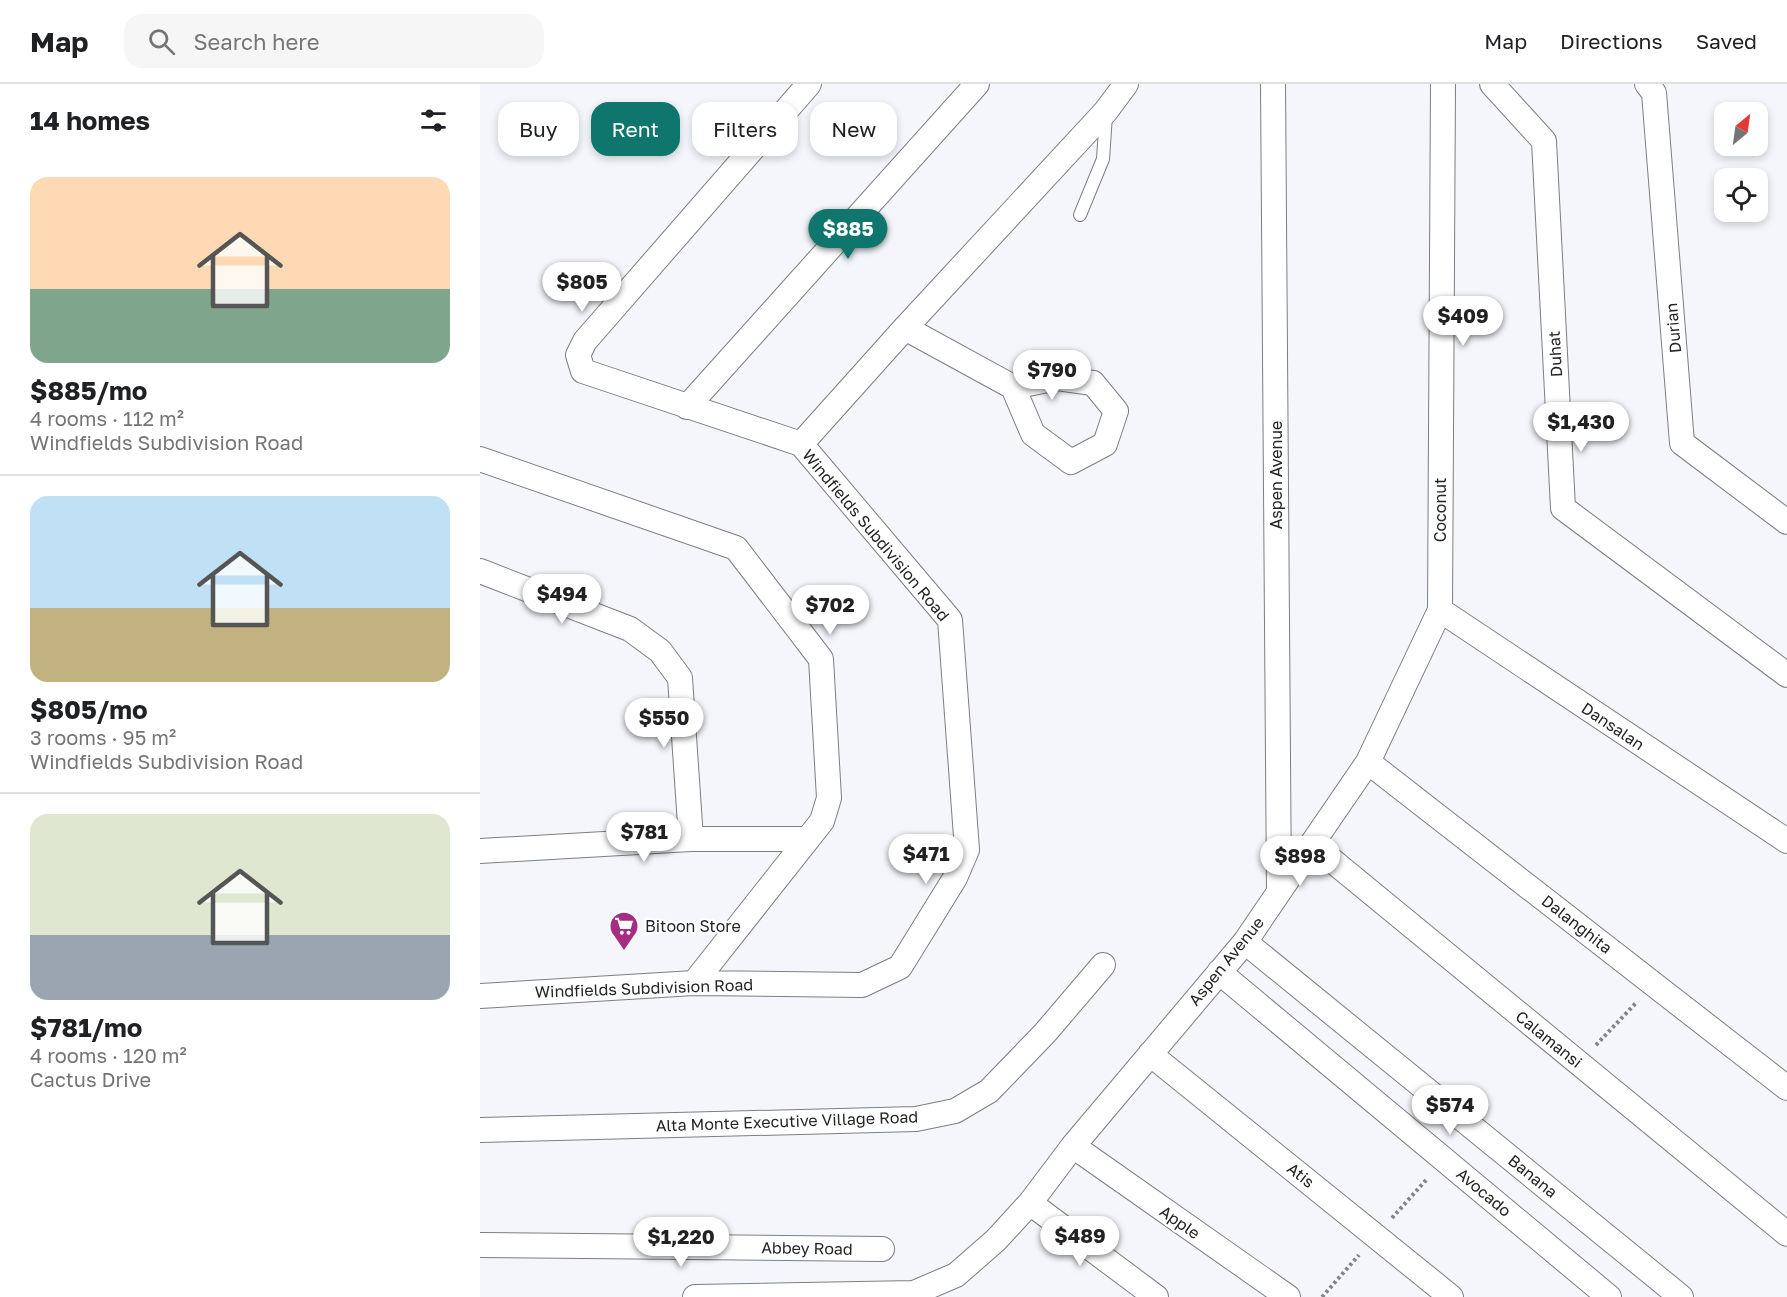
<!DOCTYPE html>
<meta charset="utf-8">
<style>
body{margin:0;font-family:"Golos Text",sans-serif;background:#f6f6f6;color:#202124;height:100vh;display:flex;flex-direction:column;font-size:22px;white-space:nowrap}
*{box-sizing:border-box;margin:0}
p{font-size:20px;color:#757577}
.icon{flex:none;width:33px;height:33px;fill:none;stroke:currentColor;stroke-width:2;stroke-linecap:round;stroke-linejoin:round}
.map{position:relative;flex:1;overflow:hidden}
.details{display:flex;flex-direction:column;background:#fff;width:480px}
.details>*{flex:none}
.top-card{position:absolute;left:18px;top:18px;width:570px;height:54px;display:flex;gap:12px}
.needle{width:39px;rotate:29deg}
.tools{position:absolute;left:1234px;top:18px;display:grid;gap:12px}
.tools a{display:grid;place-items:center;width:54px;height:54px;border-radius:12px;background:#fff;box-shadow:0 3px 9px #0003;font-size:30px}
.price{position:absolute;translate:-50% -51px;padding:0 14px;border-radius:21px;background:#fff;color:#222;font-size:20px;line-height:39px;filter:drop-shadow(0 2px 3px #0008)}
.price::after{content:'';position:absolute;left:50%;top:36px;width:18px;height:14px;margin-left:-9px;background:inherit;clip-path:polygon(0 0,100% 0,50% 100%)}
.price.on{background:#0f766e;color:#fff}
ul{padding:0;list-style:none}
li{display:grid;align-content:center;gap:12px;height:318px;padding:0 30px}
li+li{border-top:2px solid #e0e0e0}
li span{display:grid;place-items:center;height:186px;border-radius:18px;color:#555}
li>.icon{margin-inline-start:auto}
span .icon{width:108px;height:108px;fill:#fffc;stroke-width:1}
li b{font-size:26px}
h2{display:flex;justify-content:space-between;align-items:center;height:72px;padding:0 30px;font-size:26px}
.chip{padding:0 21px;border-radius:18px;background:#fff;box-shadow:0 3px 9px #0003;font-size:21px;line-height:54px}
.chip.on{background:#0f766e;color:#fff}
header{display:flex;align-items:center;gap:36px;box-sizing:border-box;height:84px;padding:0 30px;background:#fff;border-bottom:2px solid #e0e0e0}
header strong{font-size:28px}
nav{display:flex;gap:33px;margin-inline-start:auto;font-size:21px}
.search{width:420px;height:54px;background:#f6f6f6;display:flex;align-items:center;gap:15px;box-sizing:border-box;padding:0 21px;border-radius:18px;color:#757577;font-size:22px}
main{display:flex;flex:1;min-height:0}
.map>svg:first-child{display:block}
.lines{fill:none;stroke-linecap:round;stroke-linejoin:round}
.service-casing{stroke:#7d7e82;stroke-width:14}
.minor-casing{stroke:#7d7e82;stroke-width:26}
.path{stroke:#838487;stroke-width:4;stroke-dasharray:3 3;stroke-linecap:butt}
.service{stroke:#fff;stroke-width:12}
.minor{stroke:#fff;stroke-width:24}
.labels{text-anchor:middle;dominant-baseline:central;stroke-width:4.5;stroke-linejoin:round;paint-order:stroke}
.street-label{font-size:16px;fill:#232425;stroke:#fff}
.poi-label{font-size:16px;fill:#232425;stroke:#fff;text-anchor:start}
</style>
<header>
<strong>Map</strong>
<div class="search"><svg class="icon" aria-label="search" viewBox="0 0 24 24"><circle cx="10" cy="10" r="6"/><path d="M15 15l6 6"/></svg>Search here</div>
<nav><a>Map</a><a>Directions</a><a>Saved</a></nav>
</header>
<main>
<section class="details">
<h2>14 homes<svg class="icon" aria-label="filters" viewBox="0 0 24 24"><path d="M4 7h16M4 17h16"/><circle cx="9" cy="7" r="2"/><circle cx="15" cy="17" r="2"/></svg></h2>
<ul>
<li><span style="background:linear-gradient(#ffd9b3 60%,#7fa58c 0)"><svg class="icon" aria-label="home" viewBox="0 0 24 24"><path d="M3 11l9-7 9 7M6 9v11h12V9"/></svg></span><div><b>$885/mo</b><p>4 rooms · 112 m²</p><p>Windfields Subdivision Road</p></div></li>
<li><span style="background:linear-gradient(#bfe0f5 60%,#c2b280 0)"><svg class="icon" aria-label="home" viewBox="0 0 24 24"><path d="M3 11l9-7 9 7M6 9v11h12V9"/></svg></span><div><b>$805/mo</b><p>3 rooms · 95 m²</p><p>Windfields Subdivision Road</p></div></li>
<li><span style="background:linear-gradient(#dfe7d0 65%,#9aa5b1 0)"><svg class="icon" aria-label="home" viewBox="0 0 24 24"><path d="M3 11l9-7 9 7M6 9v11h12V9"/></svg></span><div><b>$781/mo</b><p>4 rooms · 120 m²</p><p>Cactus Drive</p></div></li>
</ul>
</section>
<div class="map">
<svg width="1307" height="1213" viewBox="0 0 1307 1213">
<rect width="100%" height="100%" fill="#f5f6fb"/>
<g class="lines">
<g class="service-casing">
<path id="service" d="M 600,131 L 623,75 L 626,31"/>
</g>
<g class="minor-casing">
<path id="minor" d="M 1012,0 L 1064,57 L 1083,424 L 1307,591
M 1167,0 L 1174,9 L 1202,359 L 1307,438
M 425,244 L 533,303 L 577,294 L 613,299 L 636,327 L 625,360 L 591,378 L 553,350 L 533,303
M 207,323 L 497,0
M 321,360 L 425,244 L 626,27 L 646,0
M 0,375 L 256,464 L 341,575 L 349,714 L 342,737 L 214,899
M 0,487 L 150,545 L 180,567 L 200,594 L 211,755
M 960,526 L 1307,757
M 888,678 L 1307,1004
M 832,760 L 1307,1150
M 0,767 L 211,755 L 328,755
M 799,808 L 888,678 L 960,526 L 963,0
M 765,858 L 1201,1213
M 739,888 L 1129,1213
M 0,912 L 214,899 L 382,901 L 420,883 L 475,794 L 487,766 L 470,536 L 321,360 L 103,287 L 98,271 L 105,257 L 329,0
M 670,970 L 971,1213
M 0,1046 L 436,1035 L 475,1027 L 509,1007 L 565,949 L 623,881
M 593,1062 L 808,1213
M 550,1119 L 676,1213
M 0,1161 L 402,1165
M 215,1213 L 434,1209 L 476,1191 L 516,1156 L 550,1119 L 593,1062 L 765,858 L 799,808 L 793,0"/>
</g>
<path class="path" d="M 1116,961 L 1156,919
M 912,1134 L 947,1095
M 842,1213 L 879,1171"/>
<use href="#service" class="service"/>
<use href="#minor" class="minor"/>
</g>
<defs>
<g id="supermarket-pin" transform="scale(1.5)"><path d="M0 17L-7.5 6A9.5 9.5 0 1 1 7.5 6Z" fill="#a62d82" stroke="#fff"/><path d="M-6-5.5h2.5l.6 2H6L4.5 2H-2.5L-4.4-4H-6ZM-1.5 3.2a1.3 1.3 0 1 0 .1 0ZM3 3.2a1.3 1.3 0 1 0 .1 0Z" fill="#fff"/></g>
</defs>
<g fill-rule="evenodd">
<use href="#supermarket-pin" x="144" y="842"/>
</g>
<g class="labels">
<g class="street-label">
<text transform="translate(1193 244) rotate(-95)">Durian</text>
<text transform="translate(1075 270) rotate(-93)">Duhat</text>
<text transform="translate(796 391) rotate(-90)">Aspen Avenue</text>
<text transform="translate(960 426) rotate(-90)">Coconut</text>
<text transform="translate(396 451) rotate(50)">Windfields Subdivision Road</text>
<text transform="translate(1133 642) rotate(34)">Dansalan</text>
<text transform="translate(1097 840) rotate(38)">Dalanghita</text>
<text transform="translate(746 877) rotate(-51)">Aspen Avenue</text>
<text transform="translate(164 904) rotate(-2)">Windfields Subdivision Road</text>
<text transform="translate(1069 955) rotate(39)">Calamansi</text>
<text transform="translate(307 1037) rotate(-2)">Alta Monte Executive Village Road</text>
<text transform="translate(821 1091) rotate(39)">Atis</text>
<text transform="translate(1053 1092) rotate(39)">Banana</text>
<text transform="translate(1004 1108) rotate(40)">Avocado</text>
<text transform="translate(700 1138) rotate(35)">Apple</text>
<text transform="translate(327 1164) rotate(1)">Abbey Road</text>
</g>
<g class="poi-label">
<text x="165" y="842">Bitoon Store</text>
</g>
</g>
</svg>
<div class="tools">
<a><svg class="needle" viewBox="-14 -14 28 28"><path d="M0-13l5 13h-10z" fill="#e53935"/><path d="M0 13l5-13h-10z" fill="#757577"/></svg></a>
<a><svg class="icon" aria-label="locate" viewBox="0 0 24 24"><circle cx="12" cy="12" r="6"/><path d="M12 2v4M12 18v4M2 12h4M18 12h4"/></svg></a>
</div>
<b class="price on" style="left:368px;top:176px">$885</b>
<b class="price" style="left:102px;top:229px">$805</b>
<b class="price" style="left:983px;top:263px">$409</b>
<b class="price" style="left:572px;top:317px">$790</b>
<b class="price" style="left:1101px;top:369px">$1,430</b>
<b class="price" style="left:82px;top:541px">$494</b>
<b class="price" style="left:350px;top:552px">$702</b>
<b class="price" style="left:184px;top:665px">$550</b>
<b class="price" style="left:164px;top:779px">$781</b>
<b class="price" style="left:446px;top:801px">$471</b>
<b class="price" style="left:820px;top:803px">$898</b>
<b class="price" style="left:970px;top:1052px">$574</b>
<b class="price" style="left:600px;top:1183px">$489</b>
<b class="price" style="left:201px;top:1184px">$1,220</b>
<div class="top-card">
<a class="chip">Buy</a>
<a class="chip on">Rent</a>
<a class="chip">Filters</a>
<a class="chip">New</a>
</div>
</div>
</main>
